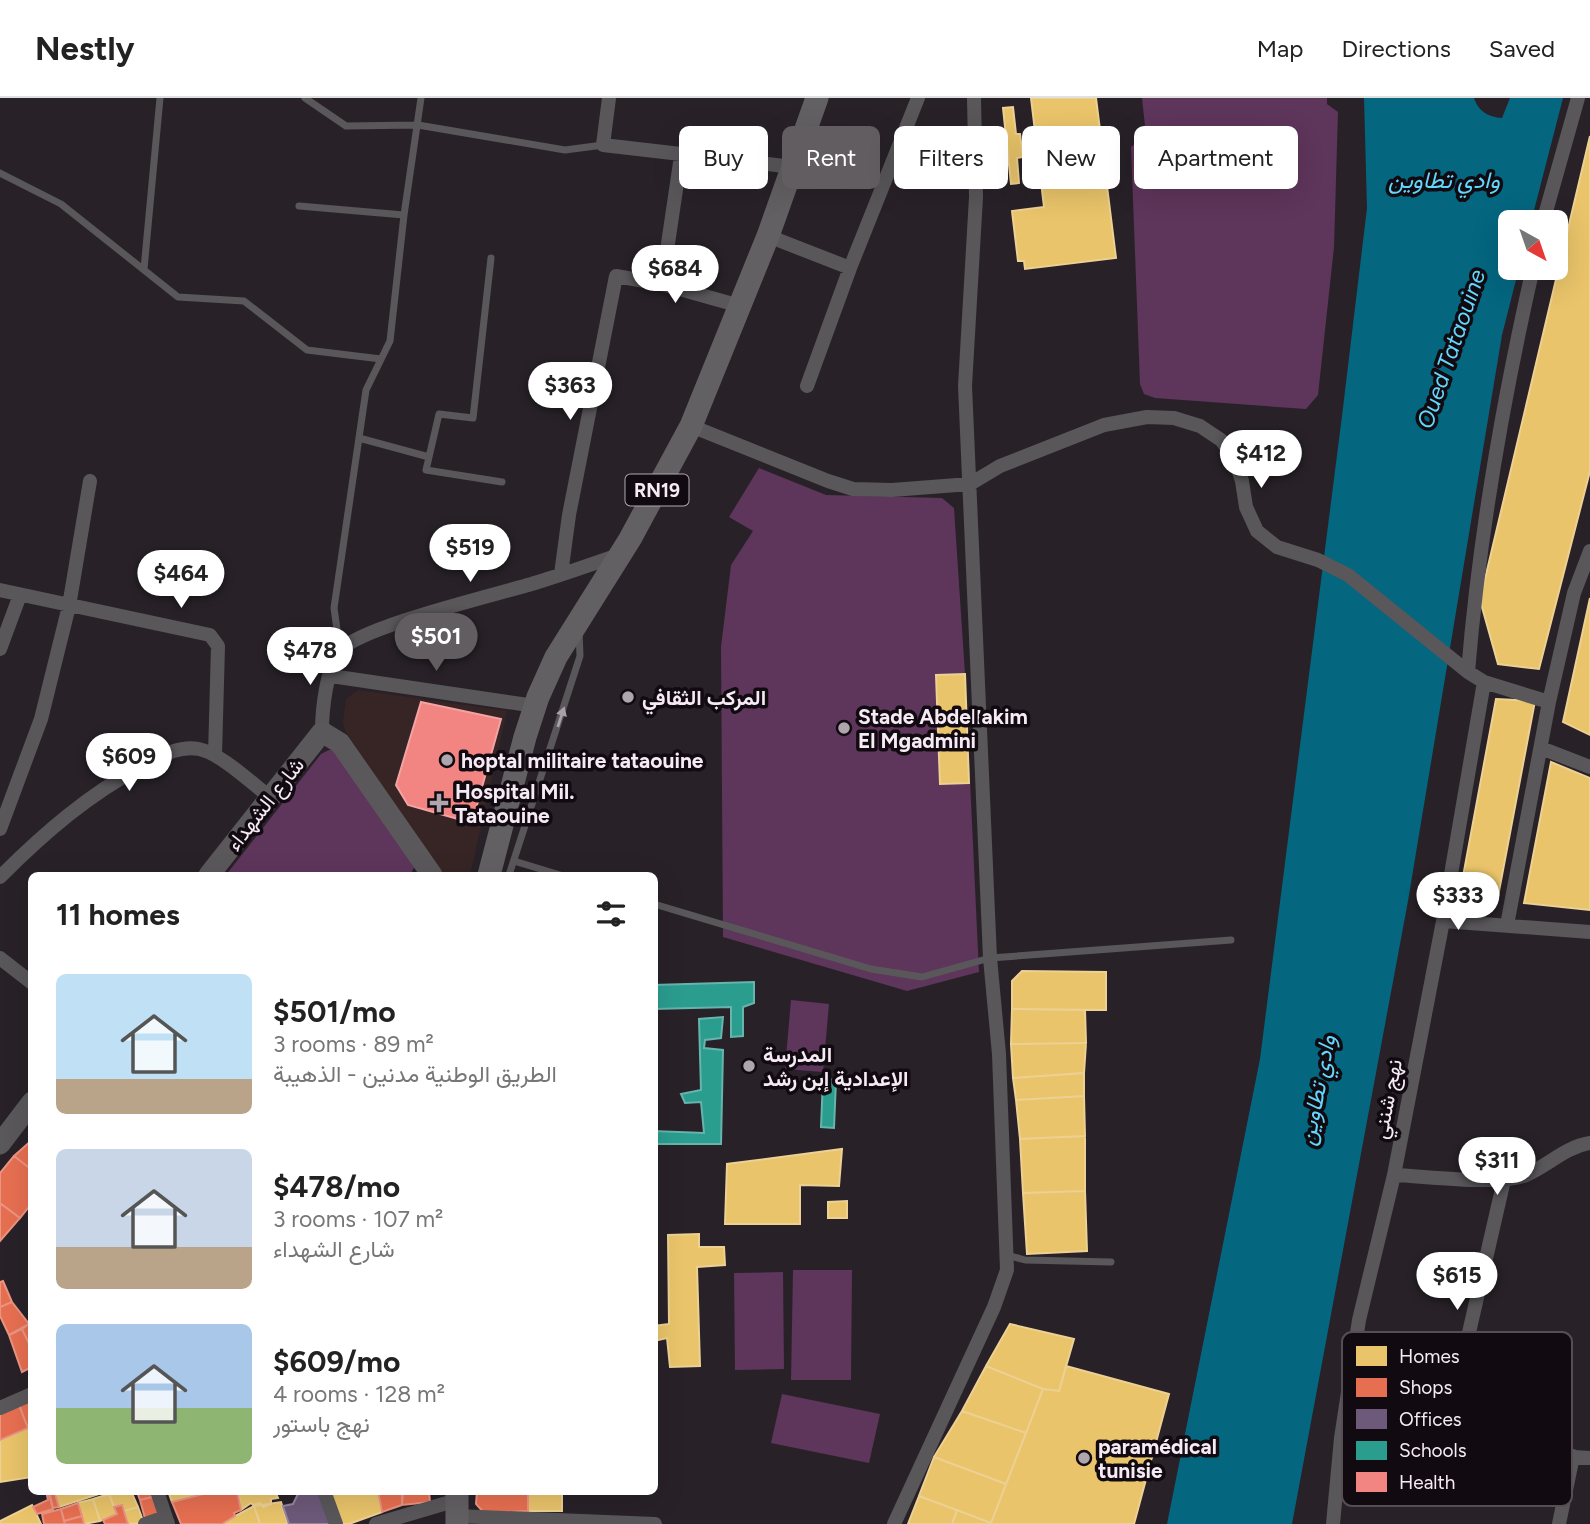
<!DOCTYPE html>
<meta charset="utf-8">
<style>
body{margin:0;font-family:Figtree,Vazirmatn,sans-serif;background:#f6f6f6;color:#222;height:100vh;display:flex;flex-direction:column;font-size:26px;white-space:nowrap}
*{box-sizing:border-box;margin:0}
p{font-size:23px;color:#767676}
.icon{flex:none;width:38px;height:38px;fill:none;stroke:currentColor;stroke-width:2;stroke-linecap:round;stroke-linejoin:round}
.map{position:relative;flex:1;overflow:hidden}
.sheet{position:absolute;left:28px;top:774px;width:630px;height:623px;display:flex;flex-direction:column;background:#fff;border-radius:10px;box-shadow:0 7px 28px #0002}
.sheet>*{flex:none}
.banner{position:absolute;left:679px;top:28px;width:665px;height:63px;display:flex;gap:14px}
.needle{width:46px;rotate:140deg}
.fabs{position:absolute;left:1498px;top:112px;display:grid;gap:14px}
.fabs a{display:grid;place-items:center;width:70px;height:70px;border-radius:10px;background:#fff;box-shadow:0 7px 28px #0002;font-size:35px}
.price{position:absolute;translate:-50% -60px;padding:0 16px;border-radius:24px;background:#fff;color:#222;font-size:23px;line-height:46px;filter:drop-shadow(0 2px 4px #0008)}
.price::after{content:'';position:absolute;left:50%;top:42px;width:21px;height:16px;margin-left:-10px;background:inherit;clip-path:polygon(0 0,100% 0,50% 100%)}
.price.active{background:#615d61;color:#fff}
ul{padding:0;list-style:none}
li{display:flex;align-items:center;gap:21px;height:175px;padding:0 28px}
li span{display:grid;place-items:center;flex:none;width:196px;height:140px;border-radius:10px;color:#555}
li>.icon{margin-inline-start:auto}
span .icon{width:84px;height:84px;fill:#fffc;stroke-width:1}
li b{font-size:30px}
h2{display:flex;justify-content:space-between;align-items:center;height:84px;padding:0 28px;font-size:30px}
.chip{padding:0 24px;border-radius:10px;background:#fff;box-shadow:0 7px 28px #0002;font-size:24px;line-height:63px}
.chip.active{background:#615d61;color:#fff}
header{display:flex;align-items:center;gap:42px;box-sizing:border-box;height:98px;padding:0 35px;background:#fff;border-bottom:2px solid #e0e0e0}
header strong{font-size:33px}
nav{display:flex;gap:38px;margin-inline-start:auto;font-size:24px}
.map>svg:first-child{display:block}
.medical{fill:#372525}
.green{fill:#5e355b}
.water{fill:#04667f}
.homes{fill:#e9c46a;stroke:#edd093;stroke-width:2}
.shops{fill:#e76f51;stroke:#ec9482;stroke-width:2}
.offices{fill:#6d597a;stroke:#96859f;stroke-width:2}
.schools{fill:#2a9d8f;stroke:#67b4ad;stroke-width:2}
.health{fill:#f28482;stroke:#f3a3a4;stroke-width:2}
.lines{fill:none;stroke-linecap:round;stroke-linejoin:round}
.lane{stroke:#59575a;stroke-width:7}
.street{stroke:#59575a;stroke-width:14}
.secondary{stroke:#5b585c;stroke-width:21}
.primary{stroke:#636064;stroke-width:23}
.oneway{fill:#a8a1a7}
.poi-dot{fill:#aea5ad;stroke:#110a10;stroke-width:2.5}
.labels{text-anchor:middle;dominant-baseline:central;stroke-width:7;stroke-linejoin:round;paint-order:stroke}
.shield{fill:#110a10;stroke:#b1a8b0;stroke-width:2}
.shield-label{font-size:19px;font-weight:bold;fill:#f6ebf4}
.poi-label{font-size:21px;font-weight:bold;fill:#f6ebf4;stroke:#110a10;text-anchor:start}
.street-label{font-size:21px;fill:#f6ebf4;stroke:#110a10}
.water-label{font-size:23px;font-style:italic;fill:#63d7fc;stroke:#110a10}
.key{fill:#110a10;stroke:#564e54;stroke-width:2}
.key-label{font-size:19px;fill:#f6ebf4}
</style>
<header>
<strong>Nestly</strong>
<nav><a>Map</a><a>Directions</a><a>Saved</a></nav>
</header>
<div class="map">
<svg width="1590" height="1426" viewBox="0 0 1590 1426">
<rect width="100%" height="100%" fill="#282228"/>
<path class="medical" d="M 358,592 L 507,613 L 470,777 L 439,777 L 345,632 L 343,624 L 346,601 Z"/>
<path class="green" d="M 1142,0 L 1327,0 L 1327,6 L 1338,14 L 1334,149 L 1318,297 L 1306,311 L 1155,300 L 1144,296 L 1140,286 L 1131,49 L 1146,37 Z
M 759,370 L 826,397 L 942,400 L 954,410 L 965,576 L 979,874 L 907,893 L 723,839 L 721,549 L 731,467 L 753,433 L 729,419 Z
M 329,652 L 333,652 L 415,768 L 410,777 L 226,777 L 321,656 Z
M 791,902 L 829,906 L 823,974 L 785,971 Z
M 793,1172 L 852,1172 L 851,1282 L 791,1282 Z
M 783,1174 L 784,1271 L 735,1272 L 734,1175 Z
M 782,1296 L 880,1316 L 869,1365 L 771,1345 Z"/>
<path class="water" d="M 1364,0 L 1474,0 C 1478,13 1488,19 1502,20 L 1510,0 L 1563,0 L 1531,124 L 1510,124 L 1510,170 L 1519,170 L 1502,237 L 1408,803 L 1292,1426 L 1167,1426 L 1260,961 L 1342,318 L 1367,110 Z"/>
<path class="homes" d="M 1031,0 L 1096,0 L 1116,160 L 1025,171 L 1024,163 L 1018,163 L 1012,113 L 1044,109 Z
M 1013,9 L 1016,36 L 1020,36 L 1023,59 L 1017,60 L 1019,85 L 1011,86 L 1003,10 Z
M 1590,38 L 1590,373 L 1539,571 L 1498,566 L 1480,502 Z
M 1590,500 L 1590,637 L 1563,624 Z
M 965,576 L 969,685 L 940,686 L 936,577 Z
M 1496,601 L 1535,603 L 1497,804 L 1459,800 Z
M 1551,664 L 1590,680 L 1590,812 L 1524,805 Z
M 1022,873 L 1106,874 L 1106,912 L 1012,911 L 1012,883 Z
M 1012,911 L 1085,912 L 1086,945 L 1011,946 Z
M 1086,945 L 1084,975 L 1013,980 L 1011,946 Z
M 1084,975 L 1084,998 L 1016,1002 L 1013,980 Z
M 1084,998 L 1085,1038 L 1020,1041 L 1016,1002 Z
M 1085,1038 L 1085,1093 L 1023,1095 L 1020,1041 Z
M 842,1051 L 839,1088 L 800,1087 L 800,1126 L 725,1126 L 727,1066 Z
M 1085,1093 L 1087,1153 L 1027,1156 L 1023,1095 Z
M 847,1103 L 847,1120 L 828,1120 L 828,1104 Z
M 699,1136 L 699,1149 L 724,1149 L 725,1167 L 697,1169 L 700,1268 L 670,1269 L 667,1240 L 654,1243 L 654,1228 L 669,1226 L 668,1137 Z
M 1010,1226 L 1074,1241 L 1059,1293 L 1043,1291 L 986,1268 Z
M 986,1268 L 1043,1291 L 1026,1335 L 962,1313 Z
M 1066,1268 L 1169,1296 L 1134,1426 L 952,1426 L 957,1412 L 991,1425 L 1043,1291 L 1059,1293 Z
M 962,1313 L 1026,1335 L 1006,1386 L 934,1359 Z
M 32,1328 L 32,1379 L 0,1384 L 0,1342 Z
M 934,1359 L 1006,1386 L 991,1425 L 919,1398 Z
M 54,1393 L 102,1393 L 102,1395 L 59,1409 Z
M 119,1393 L 131,1393 L 138,1409 L 124,1413 L 122,1407 L 114,1409 L 109,1396 Z
M 168,1393 L 204,1393 L 204,1395 L 172,1404 Z
M 238,1393 L 275,1393 L 278,1400 L 271,1401 L 271,1406 L 263,1409 L 260,1405 L 253,1407 L 251,1405 L 241,1412 Z
M 329,1393 L 378,1393 L 382,1414 L 349,1426 L 341,1426 Z
M 528,1393 L 562,1393 L 562,1413 L 528,1413 Z
M 109,1396 L 117,1416 L 100,1423 L 93,1401 Z
M 919,1398 L 957,1412 L 952,1426 L 908,1426 Z
M 93,1401 L 100,1423 L 84,1426 L 78,1405 Z
M 281,1404 L 288,1426 L 260,1426 L 254,1408 Z
M 32,1407 L 41,1426 L 0,1426 L 0,1423 Z
M 254,1408 L 260,1426 L 222,1426 L 235,1418 Z
M 138,1409 L 144,1425 L 128,1426 L 124,1413 Z"/>
<path class="shops" d="M 32,1042 L 32,1072 L 14,1058 Z
M 14,1058 L 32,1072 L 32,1105 L 20,1120 L 0,1105 L 0,1075 Z
M 0,1105 L 20,1120 L 0,1143 Z
M 3,1183 L 12,1204 L 0,1209 L 0,1184 Z
M 12,1204 L 29,1226 L 9,1237 L 0,1218 L 0,1209 Z
M 32,1224 L 32,1252 L 22,1231 Z
M 22,1231 L 32,1252 L 32,1269 L 22,1274 L 9,1237 Z
M 32,1301 L 32,1328 L 28,1330 L 19,1307 Z
M 19,1307 L 28,1330 L 0,1342 L 0,1315 Z
M 46,1393 L 48,1393 L 53,1411 L 37,1416 L 33,1409 L 48,1402 Z
M 49,1393 L 54,1393 L 59,1409 L 53,1410 Z
M 154,1393 L 156,1398 L 140,1402 L 137,1394 Z
M 215,1393 L 237,1393 L 241,1412 L 234,1415 L 235,1418 L 222,1426 L 181,1426 L 172,1404 Z
M 378,1393 L 402,1393 L 402,1407 L 382,1414 Z
M 403,1393 L 429,1393 L 430,1404 L 402,1407 Z
M 477,1393 L 528,1393 L 528,1413 L 484,1415 L 476,1406 Z
M 156,1398 L 162,1417 L 146,1424 L 140,1402 Z
M 78,1405 L 82,1418 L 64,1423 L 61,1411 Z
M 122,1407 L 128,1426 L 105,1426 L 103,1422 L 117,1416 L 114,1409 Z
M 61,1411 L 65,1426 L 44,1426 L 42,1416 Z
M 82,1418 L 84,1426 L 65,1426 L 64,1423 Z"/>
<path class="offices" d="M 304,1393 L 318,1393 L 331,1426 L 289,1426 L 283,1408 L 293,1406 L 298,1396 Z"/>
<path class="schools" d="M 754,884 L 754,905 L 743,909 L 743,938 L 731,939 L 731,909 L 654,911 L 654,887 Z
M 723,919 L 721,940 L 705,942 L 704,950 L 723,952 L 721,1046 L 654,1046 L 654,1033 L 704,1035 L 701,1004 L 685,1005 L 681,996 L 701,992 L 699,921 Z
M 823,981 L 836,982 L 834,1030 L 821,1029 Z"/>
<path class="health" d="M 421,604 L 501,621 L 472,725 L 408,707 L 396,687 Z"/>
<g class="lines">
<path class="lane" d="M 305,0 L 346,28 L 418,27 L 565,52 L 603,47
M 0,75 L 61,106 L 178,199 L 244,203 L 307,252 L 381,261
M 299,108 L 404,117
M 491,160 L 473,320 L 439,316 L 426,372 L 502,384
M 144,171 L 160,0
M 359,340 L 429,359
M 340,553 L 334,510 L 366,292 L 390,243 L 404,117 L 421,0
M 514,763 L 560,777
M 509,777 L 580,558 L 579,533
M 654,806 L 871,871 L 922,879 L 990,860 L 1231,842
M 1007,1157 L 1025,1162 L 1111,1164"/>
<path class="street" d="M 609,0 L 603,47 L 793,69
M 1543,124 L 1578,0
M 768,138 L 850,170
M 662,186 L 681,58
M 807,288 L 850,170 L 918,0
M 691,328 L 828,383 L 853,391 L 892,392 L 970,386 L 1000,368 L 1104,327 L 1147,319 L 1174,320 L 1200,328 L 1221,342 L 1234,359 L 1242,383 L 1246,409 L 1257,433 L 1277,449 L 1318,462 L 1348,477 L 1468,574 L 1484,584 L 1549,604
M 561,476 L 569,417 L 616,178 L 662,186 L 740,208
M 0,492 L 210,537 L 218,548 L 215,657
M 0,551 L 20,497
M 1468,574 C 1479,439 1503,302 1533,170
M 331,578 L 535,608
M 322,634 C 322,612 326,570 341,552 C 362,528 500,496 538,484 C 565,476 592,466 619,457
M 1541,650 L 1590,669
M 0,731 L 41,621 L 69,508 L 90,383
M 0,779 C 44,735 89,696 144,667 C 161,658 179,647 199,651 C 222,656 251,685 270,699
M 1443,823 L 1590,834
M 1507,827 L 1549,604 L 1574,495 L 1590,453
M 0,860 L 32,885
M 1394,1077 C 1425,1078 1501,1088 1526,1077 C 1549,1067 1565,1049 1590,1045
M 0,1310 L 32,1296
M 1341,1340 L 1461,1352 L 1590,1360
M 1461,1352 L 1465,1252 L 1504,1082
M 157,1393 L 168,1426
M 324,1393 L 336,1426
M 457,1418 L 655,1426
M 145,1426 L 165,1419
M 376,1426 L 457,1402
M 894,1426 L 994,1209 L 1007,1172 L 999,956 L 990,860 L 965,288 L 976,99 L 974,0
M 1333,1426 L 1341,1340 L 1359,1222 L 1394,1077 L 1443,823 L 1484,584
M 1559,1426 L 1573,1358"/>
<path class="secondary" d="M 209,777 L 322,634 L 340,645 L 432,777
M 0,1046 L 32,1004"/>
<path class="primary" d="M 489,777 L 525,639 L 538,599 L 556,559 L 630,441 L 691,328 L 768,138 L 817,0
M 457,1393 L 457,1426"/>
</g>
<defs><path id="oneway-solid" d="M-6-.8H1V-3.2L6.5 0L1 3.2V.8H-6Z" transform="scale(1.75)"/></defs>
<use class="oneway" href="#oneway-solid" transform="translate(561 619) rotate(-72)"/>
<g class="poi-dot">
<circle cx="628" cy="599" r="7"/>
<circle cx="844" cy="630" r="7"/>
<circle cx="447" cy="662" r="7"/>
<path d="M435.5 694.5h7v7h7v7h-7v7h-7v-7h-7v-7h7z"/>
<circle cx="749" cy="968" r="7"/>
<circle cx="1084" cy="1360" r="7"/>
</g>
<g class="labels">
<rect class="shield" x="625.5" y="376.5" width="63" height="31" rx="5"/>
<g class="shield-label">
<text x="657" y="392">RN19</text>
</g>
<g class="poi-label">
<text x="642" y="599">المركب الثقافي</text>
<text x="858" y="618">Stade Abdelاakim<tspan x="858" dy="24">El Mgadmini</tspan></text>
<text x="461" y="662">hoptal militaire tataouine</text>
<text x="455" y="693">Hospital Mil.<tspan x="455" dy="24">Tataouine</tspan></text>
<text x="763" y="956">المدرسة<tspan x="763" dy="24">الإعدادية إبن رشد</tspan></text>
<text x="1098" y="1348">paramédical<tspan x="1098" dy="24">tunisie</tspan></text>
</g>
<g class="street-label">
<text transform="translate(265 706) rotate(-52)">شارع الشهداء</text>
<text transform="translate(1387 1001) rotate(-79)">نهج شنني</text>
</g>
<g class="water-label">
<text x="1444" y="82">وادي تطاوين</text>
<text transform="translate(1451 251) rotate(-71)">Oued Tataouine</text>
<text transform="translate(1317 992) rotate(-79)">وادي تطاوين</text>
</g>
</g>
<rect x="1342" y="1234" width="230" height="174" rx="10" class="key"/>
<rect x="1356" y="1248" width="31" height="20" fill="#e9c46a"/>
<rect x="1356" y="1280" width="31" height="19" fill="#e76f51"/>
<rect x="1356" y="1311" width="31" height="20" fill="#6d597a"/>
<rect x="1356" y="1343" width="31" height="19" fill="#2a9d8f"/>
<rect x="1356" y="1374" width="31" height="20" fill="#f28482"/>
<g class="key-label">
<text x="1399" y="1265">Homes</text>
<text x="1399" y="1296">Shops</text>
<text x="1399" y="1328">Offices</text>
<text x="1399" y="1359">Schools</text>
<text x="1399" y="1391">Health</text>
</g>
</svg>
<div class="fabs">
<a><svg class="needle" viewBox="-14 -14 28 28"><path d="M0-13l5 13h-10z" fill="#e53935"/><path d="M0 13l5-13h-10z" fill="#767676"/></svg></a>
</div>
<b class="price" style="left:675px;top:207px">$684</b>
<b class="price" style="left:570px;top:324px">$363</b>
<b class="price" style="left:1261px;top:392px">$412</b>
<b class="price" style="left:470px;top:486px">$519</b>
<b class="price" style="left:181px;top:512px">$464</b>
<b class="price active" style="left:436px;top:575px">$501</b>
<b class="price" style="left:310px;top:589px">$478</b>
<b class="price" style="left:129px;top:695px">$609</b>
<b class="price" style="left:1458px;top:834px">$333</b>
<b class="price" style="left:1497px;top:1099px">$311</b>
<b class="price" style="left:1457px;top:1214px">$615</b>
<div class="banner">
<a class="chip">Buy</a>
<a class="chip active">Rent</a>
<a class="chip">Filters</a>
<a class="chip">New</a>
<a class="chip">Apartment</a>
</div>
<section class="sheet">
<h2>11 homes<svg class="icon" aria-label="filters" viewBox="0 0 24 24"><path d="M4 7h16M4 17h16"/><circle cx="9" cy="7" r="2"/><circle cx="15" cy="17" r="2"/></svg></h2>
<ul>
<li><span style="background:linear-gradient(#bfe0f5 75%,#b9a48a 0)"><svg class="icon" aria-label="home" viewBox="0 0 24 24"><path d="M3 11l9-7 9 7M6 9v11h12V9"/></svg></span><div><b>$501/mo</b><p>3 rooms · 89 m²</p><p>الطريق الوطنية مدنين - الذهيبة</p></div></li>
<li><span style="background:linear-gradient(#c9d6e8 70%,#b9a48a 0)"><svg class="icon" aria-label="home" viewBox="0 0 24 24"><path d="M3 11l9-7 9 7M6 9v11h12V9"/></svg></span><div><b>$478/mo</b><p>3 rooms · 107 m²</p><p>شارع الشهداء</p></div></li>
<li><span style="background:linear-gradient(#a9c7e8 60%,#8fb573 0)"><svg class="icon" aria-label="home" viewBox="0 0 24 24"><path d="M3 11l9-7 9 7M6 9v11h12V9"/></svg></span><div><b>$609/mo</b><p>4 rooms · 128 m²</p><p>نهج باستور</p></div></li>
</ul>
</section>
</div>
